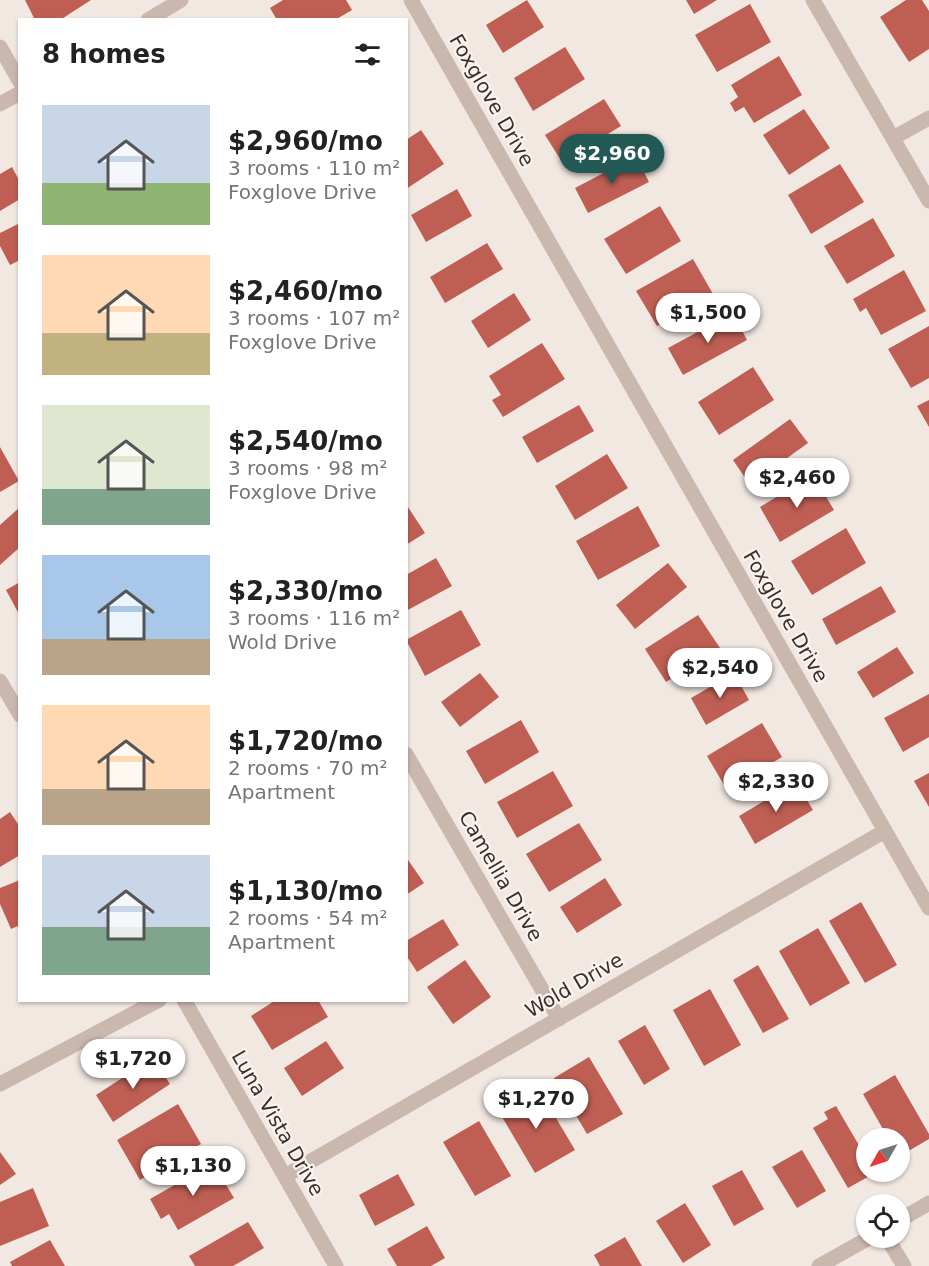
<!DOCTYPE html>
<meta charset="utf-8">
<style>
body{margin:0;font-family:"DejaVu Sans",sans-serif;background:#f6f6f6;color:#222;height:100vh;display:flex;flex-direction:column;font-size:22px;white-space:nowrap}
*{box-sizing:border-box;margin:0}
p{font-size:20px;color:#767676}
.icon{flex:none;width:33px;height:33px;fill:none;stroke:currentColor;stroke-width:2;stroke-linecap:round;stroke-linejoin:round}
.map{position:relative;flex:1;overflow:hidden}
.drawer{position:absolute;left:18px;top:18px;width:390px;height:984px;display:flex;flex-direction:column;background:#fff;border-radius:0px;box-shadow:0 2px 4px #0004}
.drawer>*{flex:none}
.needle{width:39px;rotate:231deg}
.buttons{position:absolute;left:856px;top:1128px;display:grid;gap:12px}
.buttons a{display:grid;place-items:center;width:54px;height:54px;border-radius:50%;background:#fff;box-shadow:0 2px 4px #0004;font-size:30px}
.price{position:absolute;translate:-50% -51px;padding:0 14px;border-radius:21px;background:#fff;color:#222;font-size:20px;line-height:39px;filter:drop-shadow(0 2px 3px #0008)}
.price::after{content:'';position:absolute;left:50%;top:36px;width:18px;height:14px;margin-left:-9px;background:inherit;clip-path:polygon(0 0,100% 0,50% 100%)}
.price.selected{background:#235955;color:#fff}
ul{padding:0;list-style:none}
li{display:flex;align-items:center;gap:18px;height:150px;padding:0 24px}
li span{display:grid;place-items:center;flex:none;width:168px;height:120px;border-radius:0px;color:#555}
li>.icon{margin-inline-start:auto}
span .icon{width:72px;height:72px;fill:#fffc;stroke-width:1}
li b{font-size:26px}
h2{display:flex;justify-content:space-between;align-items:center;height:72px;padding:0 24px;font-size:26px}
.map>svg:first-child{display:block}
.building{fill:#bf5f54}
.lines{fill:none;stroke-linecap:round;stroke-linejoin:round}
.minor{stroke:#cab7ae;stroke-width:15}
.labels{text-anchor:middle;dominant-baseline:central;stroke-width:4.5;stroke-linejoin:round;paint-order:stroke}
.street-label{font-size:20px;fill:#392e2c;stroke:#faf3ee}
</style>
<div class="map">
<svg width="929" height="1266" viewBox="0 0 929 1266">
<rect width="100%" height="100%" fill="#f2e8e2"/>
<path class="building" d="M 25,0 L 91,0 L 60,20 L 35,20 Z
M 283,0 L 346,0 L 352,10 L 335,20 L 277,20 L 270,8 Z
M 527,0 L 544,27 L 503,53 L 486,25 Z
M 686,0 L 717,0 L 694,14 Z
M 906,0 L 922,0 L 929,11 L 929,49 L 909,62 L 880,17 Z
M 750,4 L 771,42 L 717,72 L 695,35 Z
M 565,47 L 585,79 L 533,111 L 514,78 Z
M 779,56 L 802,95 L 754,123 L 744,107 L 735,112 L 730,103 L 738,97 L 731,85 Z
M 604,99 L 621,126 L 562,162 L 545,135 Z
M 804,109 L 830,148 L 789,175 L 763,135 Z
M 421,130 L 444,164 L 406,189 L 406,140 Z
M 636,156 L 649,182 L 588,213 L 575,188 Z
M 840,164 L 864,202 L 811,234 L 788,195 Z
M 12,167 L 20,182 L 20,199 L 0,211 L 0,174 Z
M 457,189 L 472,216 L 426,242 L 411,215 Z
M 660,206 L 681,241 L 626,274 L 604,239 Z
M 873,218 L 895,256 L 847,284 L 824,246 Z
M 20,223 L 20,260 L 10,265 L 0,246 L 0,233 Z
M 487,243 L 503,269 L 445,303 L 430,277 Z
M 693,259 L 713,294 L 657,326 L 636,291 Z
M 904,270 L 926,311 L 881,335 L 866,308 L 860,312 L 853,299 Z
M 514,293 L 531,320 L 488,348 L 471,321 Z
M 733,313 L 747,340 L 683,375 L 668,348 Z
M 929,326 L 929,378 L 911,388 L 888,349 Z
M 542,343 L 565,379 L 503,417 L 492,400 L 501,395 L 489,376 Z
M 753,367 L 774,400 L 719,435 L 698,402 Z
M 929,400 L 929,427 L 917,406 Z
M 579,405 L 594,431 L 537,463 L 522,437 Z
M 790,419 L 808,443 L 750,485 L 733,460 Z
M 0,447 L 19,481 L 0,492 Z
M 607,454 L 628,488 L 575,520 L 555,486 Z
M 813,475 L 834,510 L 780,542 L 760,507 Z
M 406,504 L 425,533 L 406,545 Z
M 638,506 L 660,546 L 598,580 L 576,541 Z
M 20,507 L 20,547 L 0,565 L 0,525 Z
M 846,528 L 866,563 L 812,595 L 791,561 Z
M 436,558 L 452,586 L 406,611 L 406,575 Z
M 668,563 L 687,587 L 635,629 L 616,605 Z
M 20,582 L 20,616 L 6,590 Z
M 881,586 L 896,612 L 836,645 L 822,619 Z
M 461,610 L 481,645 L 425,676 L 406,640 Z
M 698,615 L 720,648 L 666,682 L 645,649 Z
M 897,647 L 914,673 L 873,698 L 857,672 Z
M 480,673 L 499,697 L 460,727 L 441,702 Z
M 734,673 L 749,700 L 706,725 L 691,698 Z
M 929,694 L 929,737 L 903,752 L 884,718 Z
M 521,720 L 539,752 L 485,784 L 466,751 Z
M 762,723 L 782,757 L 727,790 L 707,756 Z
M 553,771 L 573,806 L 517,838 L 497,802 Z
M 929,773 L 929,807 L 914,781 Z
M 796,782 L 813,810 L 755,844 L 739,816 Z
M 10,812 L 20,827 L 20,855 L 0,867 L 0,819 Z
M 579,823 L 602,860 L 549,892 L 526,854 Z
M 406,857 L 424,883 L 406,895 Z
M 605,878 L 622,905 L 577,933 L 560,907 Z
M 20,880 L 20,925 L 11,929 L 0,904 L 0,888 Z
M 861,902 L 897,965 L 865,983 L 829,921 Z
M 443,919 L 459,945 L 417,972 L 406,955 L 406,941 Z
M 818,928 L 850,983 L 810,1006 L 779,951 Z
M 465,960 L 491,997 L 453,1024 L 427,987 Z
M 758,965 L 789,1019 L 763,1033 L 733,980 Z
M 710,989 L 741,1045 L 704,1066 L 673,1010 Z
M 276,1000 L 318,1000 L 328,1017 L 272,1050 L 251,1016 Z
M 645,1025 L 670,1069 L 644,1085 L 618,1041 Z
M 326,1041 L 344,1068 L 302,1096 L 284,1068 Z
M 589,1057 L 623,1114 L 587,1134 L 554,1078 Z
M 153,1058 L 170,1084 L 113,1122 L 96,1095 Z
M 895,1075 L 929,1134 L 929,1139 L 900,1156 L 900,1138 L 888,1138 L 863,1094 Z
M 537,1086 L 575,1150 L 535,1173 L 498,1110 Z
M 178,1104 L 201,1144 L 140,1180 L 117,1140 Z
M 836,1106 L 867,1159 L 867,1172 L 875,1173 L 848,1188 L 813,1128 L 828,1119 L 824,1112 Z
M 479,1121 L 511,1176 L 475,1196 L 443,1142 Z
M 802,1150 L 826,1191 L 797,1208 L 772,1167 Z
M 0,1152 L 16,1174 L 0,1185 Z
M 213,1163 L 234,1198 L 178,1230 L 169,1214 L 161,1219 L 150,1199 Z
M 742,1170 L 764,1209 L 734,1226 L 712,1186 Z
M 398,1174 L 415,1205 L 375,1226 L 359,1195 Z
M 33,1188 L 49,1226 L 0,1246 L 0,1202 Z
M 685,1203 L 711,1245 L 683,1263 L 656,1221 Z
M 248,1222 L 264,1248 L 233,1266 L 195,1266 L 189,1256 Z
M 427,1226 L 445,1258 L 431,1266 L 397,1266 L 387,1249 Z
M 625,1237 L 642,1266 L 600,1266 L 594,1255 Z
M 50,1240 L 65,1266 L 12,1266 L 10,1262 Z"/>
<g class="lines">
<path class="minor" d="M 411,0 L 929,908
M 813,0 L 929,201
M 148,20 L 181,0
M 0,47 L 20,82
M 0,104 L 20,93
M 893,138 L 929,118
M 0,681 L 20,715
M 406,754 L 559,1019
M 184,1000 L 336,1266
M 0,1084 L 159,1000
M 285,1176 L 885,831
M 900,1220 L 929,1203
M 887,1238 L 904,1266
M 819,1266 L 869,1238"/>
</g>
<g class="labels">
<g class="street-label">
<text transform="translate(492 100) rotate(60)">Foxglove Drive</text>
<text transform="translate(786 616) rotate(60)">Foxglove Drive</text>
<text transform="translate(501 876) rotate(60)">Camellia Drive</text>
<text transform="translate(574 985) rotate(-30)">Wold Drive</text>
<text transform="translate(278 1123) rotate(60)">Luna Vista Drive</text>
</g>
</g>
</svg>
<div class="buttons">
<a><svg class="needle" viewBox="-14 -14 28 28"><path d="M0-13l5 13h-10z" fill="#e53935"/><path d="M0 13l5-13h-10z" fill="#767676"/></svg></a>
<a><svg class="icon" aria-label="locate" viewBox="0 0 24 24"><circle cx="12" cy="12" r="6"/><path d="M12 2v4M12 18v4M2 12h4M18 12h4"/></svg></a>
</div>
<b class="price selected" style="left:612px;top:185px">$2,960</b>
<b class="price" style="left:708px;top:344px">$1,500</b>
<b class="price" style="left:797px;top:509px">$2,460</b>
<b class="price" style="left:720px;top:699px">$2,540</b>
<b class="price" style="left:776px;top:813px">$2,330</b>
<b class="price" style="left:133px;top:1090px">$1,720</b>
<b class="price" style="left:536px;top:1130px">$1,270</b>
<b class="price" style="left:193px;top:1197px">$1,130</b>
<section class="drawer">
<h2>8 homes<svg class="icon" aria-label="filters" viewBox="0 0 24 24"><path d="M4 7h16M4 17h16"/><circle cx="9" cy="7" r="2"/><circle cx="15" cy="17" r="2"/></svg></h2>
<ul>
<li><span style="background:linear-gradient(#c9d6e8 65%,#8fb573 0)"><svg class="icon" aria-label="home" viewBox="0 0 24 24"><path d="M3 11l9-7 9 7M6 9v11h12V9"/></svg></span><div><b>$2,960/mo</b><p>3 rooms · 110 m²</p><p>Foxglove Drive</p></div></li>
<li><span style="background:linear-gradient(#ffd9b3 65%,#c2b280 0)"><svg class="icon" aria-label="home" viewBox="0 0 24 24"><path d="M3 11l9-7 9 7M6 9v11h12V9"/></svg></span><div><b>$2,460/mo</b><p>3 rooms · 107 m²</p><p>Foxglove Drive</p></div></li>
<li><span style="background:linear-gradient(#dfe7d0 70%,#7fa58c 0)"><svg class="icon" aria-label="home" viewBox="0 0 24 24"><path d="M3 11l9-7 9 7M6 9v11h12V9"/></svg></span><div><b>$2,540/mo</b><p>3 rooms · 98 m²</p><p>Foxglove Drive</p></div></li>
<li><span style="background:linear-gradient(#a9c7e8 70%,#b9a48a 0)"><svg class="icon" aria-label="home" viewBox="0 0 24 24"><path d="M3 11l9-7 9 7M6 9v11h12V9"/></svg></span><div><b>$2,330/mo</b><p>3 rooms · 116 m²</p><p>Wold Drive</p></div></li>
<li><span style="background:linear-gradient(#ffd9b3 70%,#b9a48a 0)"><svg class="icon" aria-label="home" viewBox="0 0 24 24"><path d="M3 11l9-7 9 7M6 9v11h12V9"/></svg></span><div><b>$1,720/mo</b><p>2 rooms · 70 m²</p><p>Apartment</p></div></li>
<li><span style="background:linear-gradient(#c9d6e8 60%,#7fa58c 0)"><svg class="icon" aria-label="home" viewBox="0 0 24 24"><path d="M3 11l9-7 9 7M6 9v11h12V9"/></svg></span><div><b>$1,130/mo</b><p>2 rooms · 54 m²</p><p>Apartment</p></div></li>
</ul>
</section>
</div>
